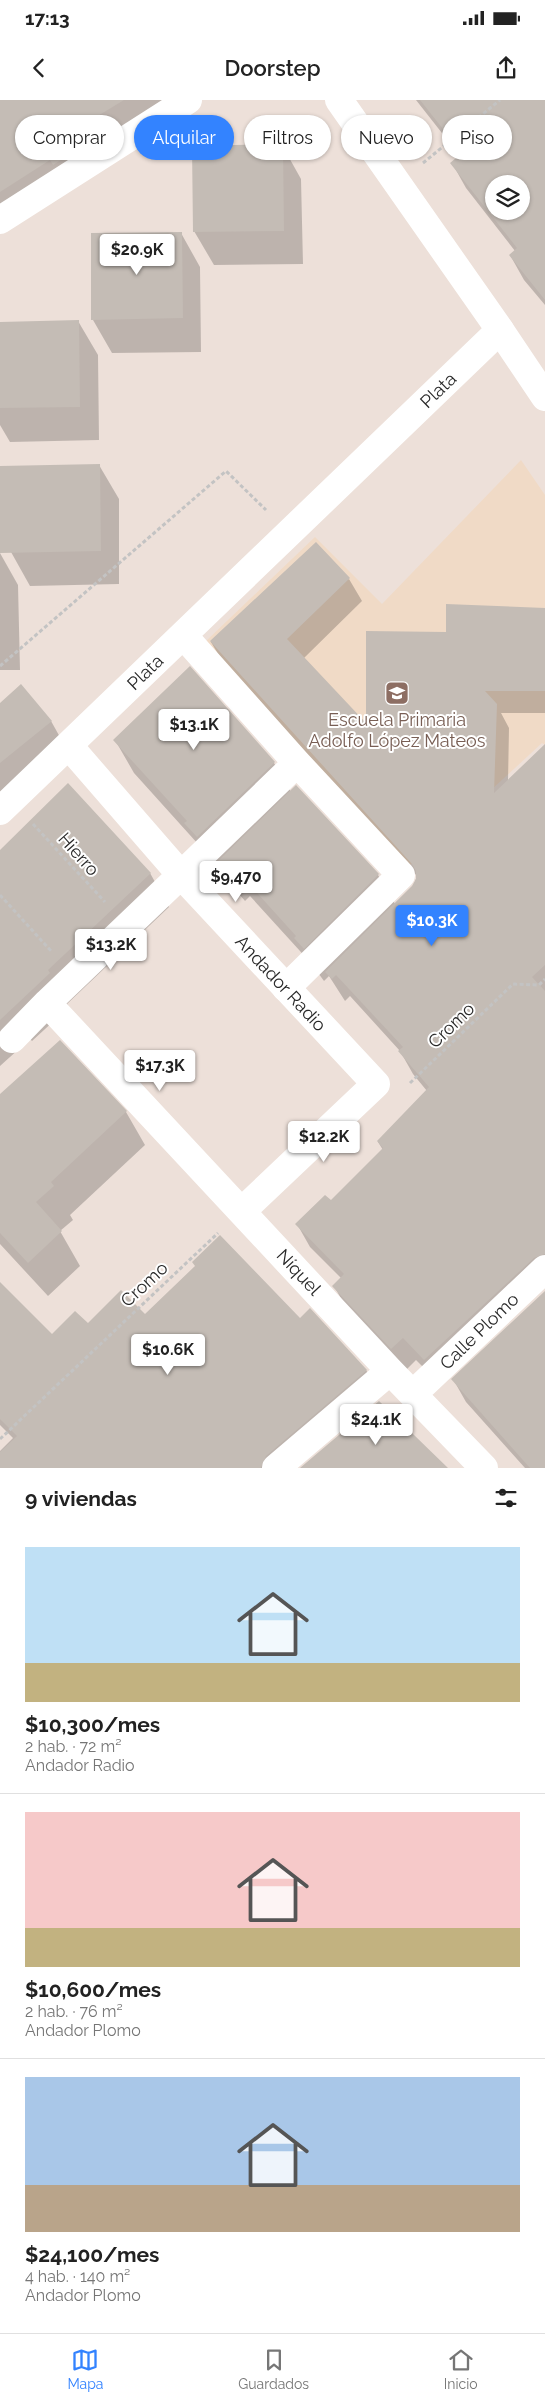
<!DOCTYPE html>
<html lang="es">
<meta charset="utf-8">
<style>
body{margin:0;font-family:Raleway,sans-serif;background:#f6f6f6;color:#222;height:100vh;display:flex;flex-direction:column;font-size:19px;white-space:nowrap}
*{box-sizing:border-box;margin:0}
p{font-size:16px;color:#767676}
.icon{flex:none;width:28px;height:28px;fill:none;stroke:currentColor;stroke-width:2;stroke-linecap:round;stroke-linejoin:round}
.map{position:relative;height:1368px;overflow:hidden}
.drawer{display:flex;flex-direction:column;background:#fff;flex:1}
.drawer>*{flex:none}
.hud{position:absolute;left:15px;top:15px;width:515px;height:45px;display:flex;gap:10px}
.buttons{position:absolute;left:485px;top:75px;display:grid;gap:10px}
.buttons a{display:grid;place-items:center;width:45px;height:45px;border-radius:50%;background:#fff;box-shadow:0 1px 4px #0004;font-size:25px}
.price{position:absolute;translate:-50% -42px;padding:0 11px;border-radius:5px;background:#fff;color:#222;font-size:16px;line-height:32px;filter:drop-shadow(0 1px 2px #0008)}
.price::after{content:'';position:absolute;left:50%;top:30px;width:15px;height:11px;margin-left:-8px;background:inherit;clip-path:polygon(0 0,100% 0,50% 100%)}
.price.active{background:#3383ff;color:#fff}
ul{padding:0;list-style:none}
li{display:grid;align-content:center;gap:10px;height:265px;padding:0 25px}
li+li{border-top:1px solid #e0e0e0}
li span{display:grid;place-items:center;height:155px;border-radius:0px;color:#555}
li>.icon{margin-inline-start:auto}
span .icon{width:90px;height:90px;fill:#fffc;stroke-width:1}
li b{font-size:21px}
h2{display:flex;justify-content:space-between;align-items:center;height:60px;padding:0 25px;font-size:21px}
.pill{padding:0 18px;border-radius:22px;background:#fff;box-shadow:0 1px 4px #0004;font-size:18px;line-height:45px}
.pill.active{background:#3383ff;color:#fff}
.status{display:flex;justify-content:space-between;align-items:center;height:35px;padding:0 25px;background:#fff;direction:ltr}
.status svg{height:14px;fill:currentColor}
header{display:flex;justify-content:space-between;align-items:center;height:65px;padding:0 25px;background:#fff;font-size:22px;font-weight:600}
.dock{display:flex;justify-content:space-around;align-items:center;height:70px;border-top:1px solid #e0e0e0;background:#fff;font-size:14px;color:#767676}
.dock a{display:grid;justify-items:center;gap:2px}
.dock .active{color:#3383ff}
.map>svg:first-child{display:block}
.education{fill:#f0dac6}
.shadow{fill:#0003;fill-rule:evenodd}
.building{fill:#c4bcb5;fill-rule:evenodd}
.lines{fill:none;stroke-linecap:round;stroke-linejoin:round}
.path{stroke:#c3c3c3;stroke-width:3;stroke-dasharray:4 2.5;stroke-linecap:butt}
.pedestrian{stroke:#fff;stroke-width:28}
.minor{stroke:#fff;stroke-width:28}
.labels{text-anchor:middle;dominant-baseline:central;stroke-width:4;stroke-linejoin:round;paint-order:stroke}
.street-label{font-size:18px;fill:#292929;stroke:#fff}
.education-label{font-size:18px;fill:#785e54;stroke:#fff}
</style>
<div class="status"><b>17:13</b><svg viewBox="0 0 49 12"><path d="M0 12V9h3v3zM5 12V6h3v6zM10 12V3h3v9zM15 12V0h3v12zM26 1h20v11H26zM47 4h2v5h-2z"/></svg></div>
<header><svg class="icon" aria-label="back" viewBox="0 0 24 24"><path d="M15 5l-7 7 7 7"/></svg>Doorstep<svg class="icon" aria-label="share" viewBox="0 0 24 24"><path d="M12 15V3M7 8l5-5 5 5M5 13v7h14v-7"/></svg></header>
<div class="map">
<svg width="545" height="1368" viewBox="0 0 545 1368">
<rect width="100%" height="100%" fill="#ede0d9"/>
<path class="education" d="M 521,360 L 545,395 L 545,645 L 542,643 L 408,767 L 204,543 L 315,437 L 382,504 Z"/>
<path class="shadow" d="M 0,0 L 196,0 L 151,9 L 84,50 L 93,66 L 0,118 Z
M 416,0 L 545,0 L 545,205 L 524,180 L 510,155 L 515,151 L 466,88 L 452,63 L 460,56 ZM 494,84 L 521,84 L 521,111 L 494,111 Z
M 282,45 L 301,79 L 303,164 L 214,165 L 194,131 Z
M 181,133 L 200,167 L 201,252 L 112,253 L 93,220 Z
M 78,221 L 98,255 L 99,340 L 10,342 L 0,325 L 0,223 Z
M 99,365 L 119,399 L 119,484 L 30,486 L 11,452 Z
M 0,453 L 18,485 L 20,570 L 0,570 Z
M 349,479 L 362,501 L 304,558 L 367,626 L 447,533 L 545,509 L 545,613 L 501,613 L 509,628 L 508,682 L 545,657 L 545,1182 L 438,1282 L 416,1260 L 405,1271 L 347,1209 L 334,1186 L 341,1178 L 310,1147 L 297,1124 L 331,1102 L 383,1050 L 378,1042 L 427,991 L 413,974 L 400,951 L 350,896 L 345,901 L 329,876 L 324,881 L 310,862 L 250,796 L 245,801 L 239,794 L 222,765 L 217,770 L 205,757 L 198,744 L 134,673 L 115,640 L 190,568 L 274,663 L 291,692 L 296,687 L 378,775 L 395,804 L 413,787 L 417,776 L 224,564 L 211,542 Z
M 0,611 L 51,621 L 70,655 L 0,712 Z
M 0,753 L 150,773 L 169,807 L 67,904 L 69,907 L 32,941 L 30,939 L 0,966 Z
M 0,996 L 126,1012 L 145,1045 L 70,1115 L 73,1120 L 60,1131 L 80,1166 L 48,1196 L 0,1144 Z
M 0,1184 L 52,1236 L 88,1225 L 145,1216 L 300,1220 L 366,1270 L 378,1290 L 286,1368 L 0,1368 L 0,1351 L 13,1338 L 0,1325 Z
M 545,1192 L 545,1368 L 525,1368 L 466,1302 L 453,1279 Z"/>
<path class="building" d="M 0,0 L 124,0 L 73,31 L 83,46 L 53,65 L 50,60 L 0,92 Z
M 420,0 L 545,0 L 545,200 L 509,155 L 517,148 L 450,63 L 462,53 ZM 494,84 L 521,84 L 521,111 L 494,111 Z
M 283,44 L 284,131 L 193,132 L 192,46 Z
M 182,132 L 183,218 L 91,220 L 91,133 Z
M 79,220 L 80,307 L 0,308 L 0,222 Z
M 100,364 L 101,451 L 0,453 L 0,366 Z
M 316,442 L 350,478 L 287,539 L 366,623 L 366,531 L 446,532 L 446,504 L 545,508 L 545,591 L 485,591 L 497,604 L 494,693 L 545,644 L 545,865 L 532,877 L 545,891 L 545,1154 L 534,1158 L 424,1260 L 403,1238 L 391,1249 L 332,1186 L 344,1174 L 295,1124 L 325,1095 L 331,1100 L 383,1048 L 377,1041 L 429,987 L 398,951 L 403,947 L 336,875 L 332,879 L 325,872 L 412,786 L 416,779 L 416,771 L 412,764 L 210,541 Z
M 190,566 L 275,662 L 197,737 L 184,723 L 187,721 L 113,640 Z
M 21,584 L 52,621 L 0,663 L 0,603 Z
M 68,683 L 151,773 L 48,870 L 50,873 L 0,920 L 0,750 Z
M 296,685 L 379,774 L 304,849 L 294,838 L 296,836 L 230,763 L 225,768 L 218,761 Z
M 60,940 L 127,1011 L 51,1082 L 54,1086 L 36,1102 L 62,1131 L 28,1163 L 0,1133 L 0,994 Z
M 220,1135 L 300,1218 L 310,1208 L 367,1270 L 266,1356 L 261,1368 L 0,1368 L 0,1352 L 17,1336 L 0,1319 L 0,1182 L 52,1234 L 75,1211 L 88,1223 L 121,1190 L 145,1214 L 195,1166 L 192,1162 Z
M 545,1191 L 545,1368 L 530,1368 L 451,1279 Z
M 379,1301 L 448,1368 L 300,1368 Z"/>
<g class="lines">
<path class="path" d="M 423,63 L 500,0
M 0,566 L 226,371 L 266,410
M 33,724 L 105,802
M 0,795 L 52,852
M 410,983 L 513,884 L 539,885 L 545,879
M 0,1339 L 218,1133"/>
<path class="pedestrian" d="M 0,711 L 500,230
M 181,775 L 297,663 L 183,535
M 286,888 L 401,775 L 297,663"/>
<path class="minor" d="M 339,0 L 500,230 L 545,297
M 0,120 L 188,0
M 69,646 L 181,775 L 376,984 L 242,1111
M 47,903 L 390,1271 L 484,1368
M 12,939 L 47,903 L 181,775
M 413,1294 L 545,1169
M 276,1368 L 390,1271"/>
</g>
<defs>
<g id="school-square" transform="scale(1.25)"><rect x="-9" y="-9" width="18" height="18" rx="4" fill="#8d6e63" stroke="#fff"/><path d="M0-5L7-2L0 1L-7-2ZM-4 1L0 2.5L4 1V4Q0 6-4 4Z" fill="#fff"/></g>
</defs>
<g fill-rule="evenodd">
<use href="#school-square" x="397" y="593"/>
</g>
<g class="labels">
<g class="street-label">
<text transform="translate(438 290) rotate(-44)">Plata</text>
<text transform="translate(145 572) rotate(-44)">Plata</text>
<text transform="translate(79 754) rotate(48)">Hierro</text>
<text transform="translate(281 883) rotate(47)">Andador Radio</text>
<text transform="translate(451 925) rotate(-44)">Cromo</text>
<text transform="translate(299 1172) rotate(47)">Níquel</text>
<text transform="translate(144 1184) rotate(-43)">Cromo</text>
<text transform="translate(479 1231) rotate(-44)">Calle Plomo</text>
</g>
<g class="education-label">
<text x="397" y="619">Escuela Primaria<tspan x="397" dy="21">Adolfo López Mateos</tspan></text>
</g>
</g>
</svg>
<div class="buttons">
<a><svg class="icon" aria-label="layers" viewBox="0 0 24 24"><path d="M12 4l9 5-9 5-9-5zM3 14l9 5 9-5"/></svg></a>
</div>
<b class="price" style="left:137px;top:176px">$20.9K</b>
<b class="price" style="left:194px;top:651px">$13.1K</b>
<b class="price" style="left:236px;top:803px">$9,470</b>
<b class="price active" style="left:432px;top:847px">$10.3K</b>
<b class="price" style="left:111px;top:871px">$13.2K</b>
<b class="price" style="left:160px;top:992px">$17.3K</b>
<b class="price" style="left:324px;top:1063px">$12.2K</b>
<b class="price" style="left:168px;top:1276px">$10.6K</b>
<b class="price" style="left:376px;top:1346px">$24.1K</b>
<div class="hud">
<a class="pill">Comprar</a>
<a class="pill active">Alquilar</a>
<a class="pill">Filtros</a>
<a class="pill">Nuevo</a>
<a class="pill">Piso</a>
</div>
</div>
<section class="drawer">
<h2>9 viviendas<svg class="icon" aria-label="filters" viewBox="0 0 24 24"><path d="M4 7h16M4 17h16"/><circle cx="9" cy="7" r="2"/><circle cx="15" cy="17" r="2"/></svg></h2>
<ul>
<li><span style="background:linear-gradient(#bfe0f5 75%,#c2b280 0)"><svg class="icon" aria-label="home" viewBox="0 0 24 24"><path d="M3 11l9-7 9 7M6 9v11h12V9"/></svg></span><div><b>$10,300/mes</b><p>2 hab. · 72 m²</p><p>Andador Radio</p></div></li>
<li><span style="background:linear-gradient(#f6c9c9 75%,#c2b280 0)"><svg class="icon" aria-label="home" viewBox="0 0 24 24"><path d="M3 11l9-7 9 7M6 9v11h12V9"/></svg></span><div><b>$10,600/mes</b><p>2 hab. · 76 m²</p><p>Andador Plomo</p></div></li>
<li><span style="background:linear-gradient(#a9c7e8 70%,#b9a48a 0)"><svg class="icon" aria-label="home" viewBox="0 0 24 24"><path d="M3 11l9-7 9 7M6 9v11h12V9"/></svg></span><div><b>$24,100/mes</b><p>4 hab. · 140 m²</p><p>Andador Plomo</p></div></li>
</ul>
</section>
<nav class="dock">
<a class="active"><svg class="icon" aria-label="map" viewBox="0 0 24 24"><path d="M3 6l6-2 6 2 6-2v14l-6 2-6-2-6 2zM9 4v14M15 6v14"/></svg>Mapa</a>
<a><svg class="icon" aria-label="saved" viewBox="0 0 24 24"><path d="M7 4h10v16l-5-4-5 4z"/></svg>Guardados</a>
<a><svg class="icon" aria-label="home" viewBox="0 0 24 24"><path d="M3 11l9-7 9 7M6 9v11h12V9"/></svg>Inicio</a>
</nav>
